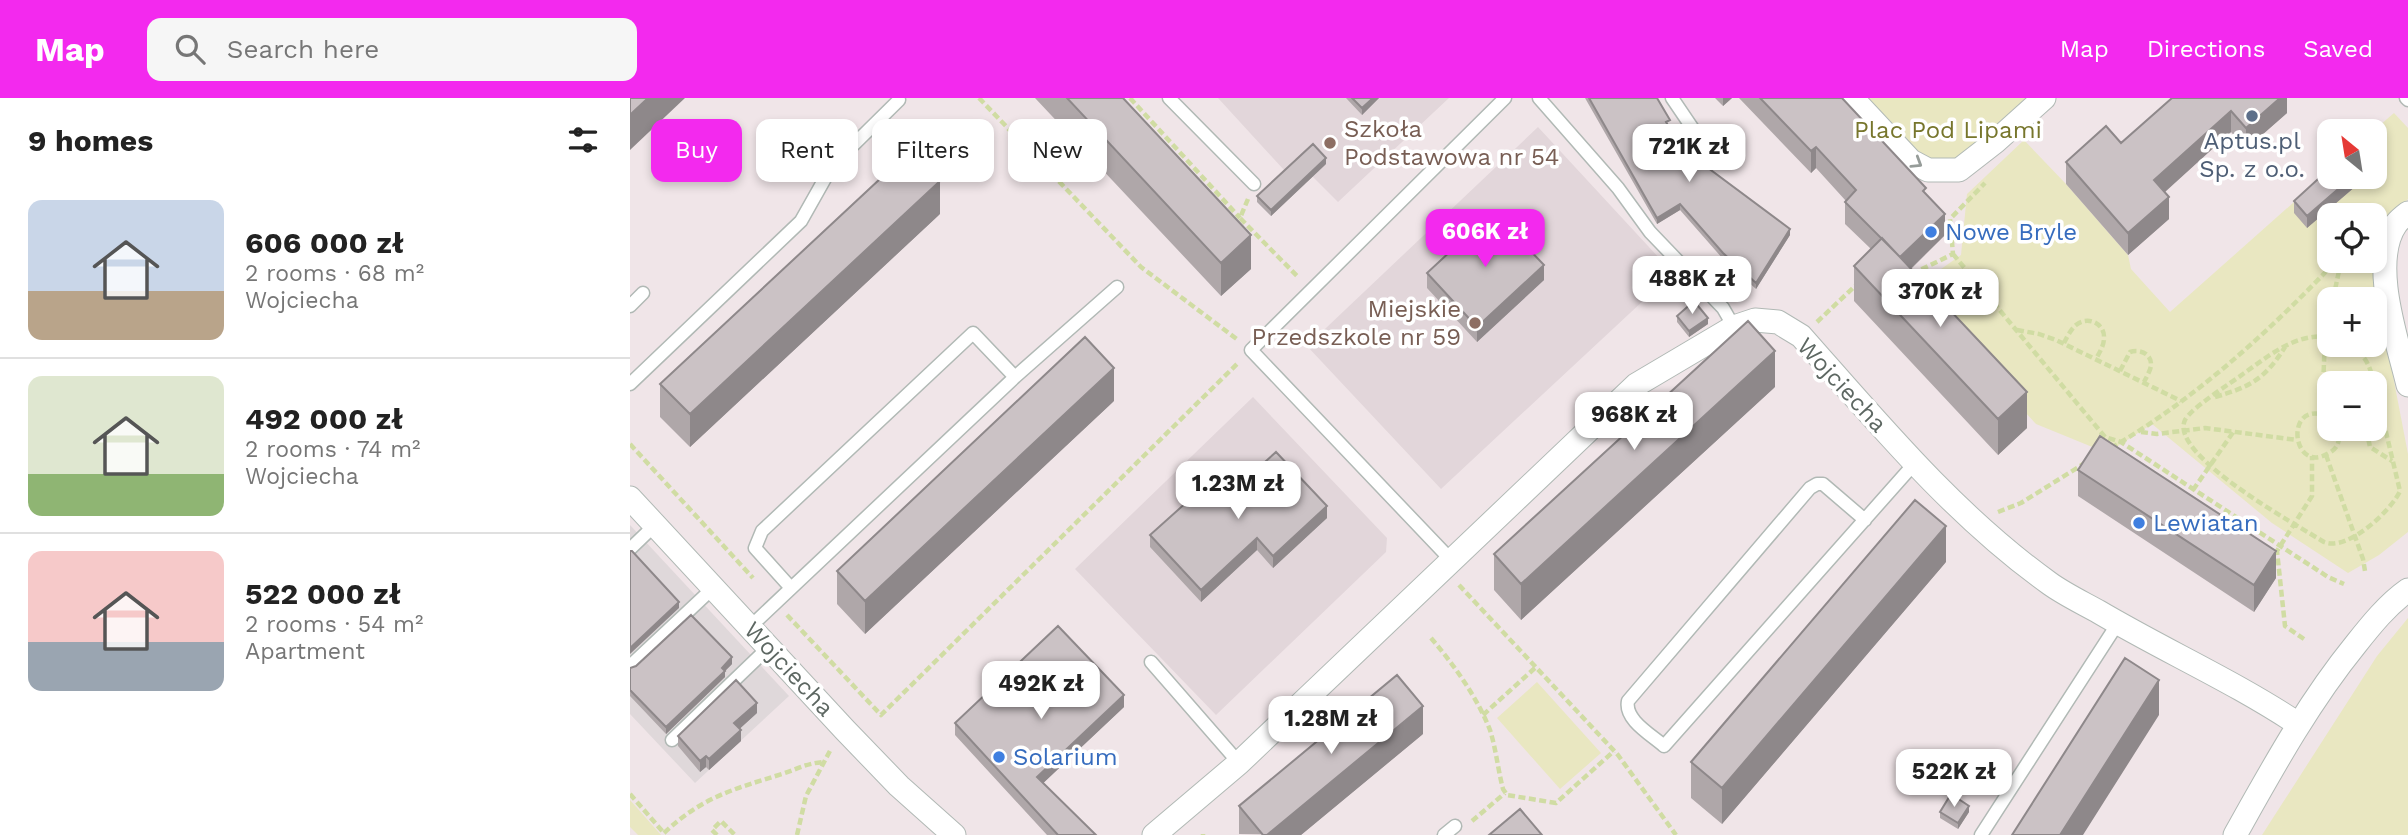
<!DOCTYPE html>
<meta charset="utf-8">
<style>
body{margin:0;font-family:"Work Sans",sans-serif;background:#f6f6f6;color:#222;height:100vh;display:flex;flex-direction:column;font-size:26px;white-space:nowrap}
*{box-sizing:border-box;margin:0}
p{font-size:23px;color:#767676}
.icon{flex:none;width:38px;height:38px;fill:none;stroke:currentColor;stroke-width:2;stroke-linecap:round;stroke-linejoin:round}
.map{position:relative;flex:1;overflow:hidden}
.drawer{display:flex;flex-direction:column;background:#fff;width:630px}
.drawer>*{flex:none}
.guide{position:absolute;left:21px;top:21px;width:665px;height:63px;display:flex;gap:14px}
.needle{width:46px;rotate:330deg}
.tools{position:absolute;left:1687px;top:21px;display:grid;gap:14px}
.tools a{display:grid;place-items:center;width:70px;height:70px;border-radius:14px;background:#fff;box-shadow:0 4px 10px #0003;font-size:35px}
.price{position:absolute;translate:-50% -60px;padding:0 16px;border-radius:14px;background:#fff;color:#222;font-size:23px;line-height:46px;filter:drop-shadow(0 2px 4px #0008)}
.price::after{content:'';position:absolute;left:50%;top:42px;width:21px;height:16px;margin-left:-10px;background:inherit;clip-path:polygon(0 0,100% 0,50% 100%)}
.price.current{background:#f329ee;color:#fff}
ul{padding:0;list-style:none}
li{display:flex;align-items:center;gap:21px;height:175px;padding:0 28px}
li+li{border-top:2px solid #e0e0e0}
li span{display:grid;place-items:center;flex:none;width:196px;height:140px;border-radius:14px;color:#555}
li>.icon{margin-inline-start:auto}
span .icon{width:84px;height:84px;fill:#fffc;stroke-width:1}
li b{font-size:30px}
h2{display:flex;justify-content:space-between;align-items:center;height:84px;padding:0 28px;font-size:30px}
.tag{padding:0 24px;border-radius:14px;background:#fff;box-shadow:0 4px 10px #0003;font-size:24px;line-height:63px}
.tag.current{background:#f329ee;color:#fff}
header{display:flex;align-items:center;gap:42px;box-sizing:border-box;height:98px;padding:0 35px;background:#f329ee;color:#fff}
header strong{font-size:33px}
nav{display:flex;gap:38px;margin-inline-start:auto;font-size:24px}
.search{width:490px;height:63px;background:#f6f6f6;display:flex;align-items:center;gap:18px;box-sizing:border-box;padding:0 24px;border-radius:14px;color:#767676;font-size:26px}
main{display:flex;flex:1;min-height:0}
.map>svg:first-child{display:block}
.industrial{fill:#dfd8da}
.education{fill:#e2d6da}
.green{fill:#e9e7c1;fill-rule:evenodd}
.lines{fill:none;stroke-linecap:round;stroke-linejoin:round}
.service-casing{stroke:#b1b9b5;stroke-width:15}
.minor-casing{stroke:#b1b9b5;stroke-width:25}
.path{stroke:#d0dca3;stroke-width:4.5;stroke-dasharray:7 3.5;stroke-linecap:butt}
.service{stroke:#fff;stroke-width:12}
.minor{stroke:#fff;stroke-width:23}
.wall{fill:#afa7a9}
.shaded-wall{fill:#8e888a}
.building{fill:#cbc2c5;stroke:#8e888a;stroke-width:2}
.oneway{stroke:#969c99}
.service-dot{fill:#5c6f8a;stroke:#fff;stroke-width:2.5}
.education-dot{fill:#8d6e63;stroke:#fff;stroke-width:2.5}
.shop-dot{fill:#3f7fe0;stroke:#fff;stroke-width:2.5}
.labels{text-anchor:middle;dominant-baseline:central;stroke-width:7;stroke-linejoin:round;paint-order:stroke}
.education-label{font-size:24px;fill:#785e54;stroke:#fff;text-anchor:start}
.park-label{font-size:24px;fill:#77762c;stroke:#fff}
.service-label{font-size:24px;fill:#4e5e75;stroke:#fff}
.shop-label{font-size:24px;fill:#366cbe;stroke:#fff;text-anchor:start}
.street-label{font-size:24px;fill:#5d6762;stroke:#fff}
</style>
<header>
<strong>Map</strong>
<div class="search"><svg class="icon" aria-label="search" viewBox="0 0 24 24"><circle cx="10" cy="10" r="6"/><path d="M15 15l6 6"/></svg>Search here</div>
<nav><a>Map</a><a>Directions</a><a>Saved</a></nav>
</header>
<main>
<section class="drawer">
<h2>9 homes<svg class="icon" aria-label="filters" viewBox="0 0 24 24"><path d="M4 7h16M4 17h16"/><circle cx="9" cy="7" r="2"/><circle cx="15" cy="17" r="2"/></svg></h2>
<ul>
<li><span style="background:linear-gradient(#c9d6e8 65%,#b9a48a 0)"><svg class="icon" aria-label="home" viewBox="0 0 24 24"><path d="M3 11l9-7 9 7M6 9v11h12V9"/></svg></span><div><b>606 000 zł</b><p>2 rooms · 68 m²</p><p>Wojciecha</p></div></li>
<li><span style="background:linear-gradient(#dfe7d0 70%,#8fb573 0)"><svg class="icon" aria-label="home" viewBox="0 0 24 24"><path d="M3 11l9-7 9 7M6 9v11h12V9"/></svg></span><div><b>492 000 zł</b><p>2 rooms · 74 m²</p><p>Wojciecha</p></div></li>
<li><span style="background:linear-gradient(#f6c9c9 65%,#9aa5b1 0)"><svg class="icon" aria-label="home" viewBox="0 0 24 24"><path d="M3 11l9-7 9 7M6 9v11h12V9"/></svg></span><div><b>522 000 zł</b><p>2 rooms · 54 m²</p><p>Apartment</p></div></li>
</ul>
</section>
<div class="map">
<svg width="1778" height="737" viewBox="0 0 1778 737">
<rect width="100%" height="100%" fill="#f0e5e8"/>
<path class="industrial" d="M 0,427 L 159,598 L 65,685 L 0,616 Z"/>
<path class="education" d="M 588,0 L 819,0 L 708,104 L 665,61 L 654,72 Z
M 908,29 L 1043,175 L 811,391 L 677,248 Z
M 623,299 L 757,440 L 756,454 L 586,617 L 445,471 Z"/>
<path class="green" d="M 1234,0 L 1403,0 L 1323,65 L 1291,59 Z
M 1764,15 L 1778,30 L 1778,101 L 1763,117 L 1748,200 L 1778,356 L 1778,434 L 1749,457 L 1718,475 L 1642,425 L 1522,326 L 1477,355 L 1406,326 L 1281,192 L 1331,157 L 1337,96 L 1394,42 L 1436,86 L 1498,157 L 1501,171 L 1540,214 L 1699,73 L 1699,79 L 1745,79 L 1743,33 ZM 1699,117 L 1745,117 L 1745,163 L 1699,163 ZM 1699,201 L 1745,201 L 1745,247 L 1699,247 ZM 1699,285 L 1745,285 L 1745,331 L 1699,331 Z
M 1778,520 L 1778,737 L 1632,737 L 1747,558 Z
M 907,584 L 971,655 L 930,691 L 867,620 Z
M 0,702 L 31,737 L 8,737 L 0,729 Z"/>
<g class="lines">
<g class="service-casing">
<path id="service" d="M 539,0 L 624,86
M 909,0 L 988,90 L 1020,134 L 1093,210 L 1104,229
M 1042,0 L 1082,59
M 1776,0 L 1778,2
M 0,208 L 13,195
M 0,286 L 171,123 L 202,68 L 269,2
M 1235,422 L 1193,386 L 1187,386 L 1180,390 L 998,603 C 994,622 1022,637 1034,648 L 1284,366
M 0,451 L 25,427
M 822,463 L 621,252 L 875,0
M 161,490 L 125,450 L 132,433 L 343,235 L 385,279
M 120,529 L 385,279 L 487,189
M 521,564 L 609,665
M 0,568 L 83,490
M 42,642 L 139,549
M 814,737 L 825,728
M 1351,737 L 1488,525"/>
</g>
<g class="minor-casing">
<path id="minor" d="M 1222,0 L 1281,63 L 1298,72 L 1329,72 L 1365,44 L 1414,0
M 1778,115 C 1774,118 1769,122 1766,126 C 1739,165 1768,244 1778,287
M 0,400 L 215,632 L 269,688 L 324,737
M 524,737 L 609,665 L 1006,287 L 1104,229 L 1125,222 L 1148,224 L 1171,238 C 1248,325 1324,417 1419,485 C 1434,496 1453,505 1469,514 C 1535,553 1605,584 1668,626
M 1605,737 C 1642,671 1678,605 1726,546 C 1741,527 1758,506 1778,492"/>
</g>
<path class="path" d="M 349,0 L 511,169 L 608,242
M 500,0 L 610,120
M 618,101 L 610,120 L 668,179
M 1323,156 L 1475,339 L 1491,344 L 1698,479 L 1714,486
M 1282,176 L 1323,156 L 1320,121 L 1355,85
M 1703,201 L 1709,173 L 1704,166
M 1187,224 L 1226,187
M 1387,232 L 1409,236 L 1426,242 L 1551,303
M 1699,239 C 1665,235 1640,257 1613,276 C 1601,285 1561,310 1555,322 C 1538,357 1669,428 1694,444 C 1717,454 1761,413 1770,393 L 1745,288
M 1434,245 C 1437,239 1441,231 1446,227 C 1458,217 1475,226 1474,240 C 1474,248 1469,255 1466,261
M 1718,247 C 1735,255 1740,268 1744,285
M 1490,273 L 1500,254 C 1509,251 1522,255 1521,268 C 1520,273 1516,280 1514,284
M 1585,299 C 1620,289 1635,281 1655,249
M 1692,316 L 1695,239 L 1699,217
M 1699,319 C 1653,298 1661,379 1699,355 C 1709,350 1710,341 1709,331
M 1736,331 L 1740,349 L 1762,363
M 1709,333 L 1716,331
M 1511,334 L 1527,336 L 1575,330 L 1667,342
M 0,346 L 123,480
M 1481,350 C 1565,301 1639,234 1706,163
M 1696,357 L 1733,461 L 1735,473
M 1563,392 L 1604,333
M 1368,414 L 1391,405 L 1455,365
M 829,487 L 988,657 L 1046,737
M 157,517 L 251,617 L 609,264
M 801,540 C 824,567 847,599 860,632 C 866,651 868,672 873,691 L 877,697 L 926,705 L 984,653
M 1674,541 L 1655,528 L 1647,453 L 1682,398 L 1682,358
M 853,617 L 906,569
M 0,696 L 34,735
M 842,723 L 875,695
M 34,735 C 72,699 104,691 152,676 C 167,671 177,665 194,664
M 87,737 L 82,732 L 91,723 L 105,737
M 167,737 L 176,698 L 201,651
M 573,737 L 573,736"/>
<use href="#service" class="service"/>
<use href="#minor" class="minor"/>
</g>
<path class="wall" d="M 405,0 L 493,0 L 621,171 L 591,198 Z
M 716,0 L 749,0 L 732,17 Z
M 955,0 L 1027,0 L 1039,28 L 1062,69 L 1160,137 L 1126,191 L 1093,161 L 1050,112 L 1027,126 Z
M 1085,0 L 1102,0 L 1093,8 Z
M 1109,0 L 1212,0 L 1296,96 L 1315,137 L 1281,171 L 1397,330 L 1368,357 L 1224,203 L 1224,168 L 1241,151 L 1215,126 L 1215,104 L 1216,103 L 1186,70 L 1181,75 Z
M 1542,0 L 1657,0 L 1657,15 L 1616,51 L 1601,34 L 1534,94 L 1539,121 L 1498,157 L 1436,86 L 1436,64 L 1491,45 Z
M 696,66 L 641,118 L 627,104 L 627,98 Z
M 1734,79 L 1734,81 L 1677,130 L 1664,115 L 1664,103 Z
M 310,116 L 60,349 L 30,319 L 30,286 Z
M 797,175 L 914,182 L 847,244 L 797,190 Z
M 1047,218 L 1078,226 L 1059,239 L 1047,224 Z
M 1145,289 L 891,522 L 864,492 L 864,456 Z
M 484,303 L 235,536 L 207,506 L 207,473 Z
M 1448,372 L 1646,480 L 1624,514 L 1448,398 Z
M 592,403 L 697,420 L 643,470 L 627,452 L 571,504 L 520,449 L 520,437 Z
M 1316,464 L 1092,726 L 1061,700 L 1061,664 Z
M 102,566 L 95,573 L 95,579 L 36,636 L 0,598 L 0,570 Z
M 494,609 L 413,685 L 466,737 L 417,737 L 325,637 L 325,625 Z
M 127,615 L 109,631 L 111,643 L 79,672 L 76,669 L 70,674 L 48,648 L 48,638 Z
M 793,636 L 671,737 L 609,736 L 609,708 Z
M 1310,714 L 1339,714 L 1328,731 L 1310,720 Z"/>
<path class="shaded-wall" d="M 18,0 L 55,0 L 0,52 L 0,17 Z
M 743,0 L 749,0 L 732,17 L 732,10 Z
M 1093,0 L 1102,0 L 1093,8 Z
M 1650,0 L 1657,0 L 1657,15 L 1616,51 L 1616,30 Z
M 1601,13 L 1601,34 L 1524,104 L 1524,82 Z
M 1186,49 L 1186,70 L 1181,75 L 1181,53 Z
M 696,60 L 696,66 L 641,118 L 641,112 Z
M 1722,79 L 1734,79 L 1734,81 L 1677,130 L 1677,118 Z
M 310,83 L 310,116 L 60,349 L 60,316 Z
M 1539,99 L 1539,121 L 1498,157 L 1498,135 Z
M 1050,106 L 1050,112 L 1027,126 L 1027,120 Z
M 1315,116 L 1315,137 L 1270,181 L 1270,159 Z
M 1160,131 L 1160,137 L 1126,191 L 1126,185 Z
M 621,137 L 621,171 L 591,198 L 591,165 Z
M 914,167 L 914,182 L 847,244 L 847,229 Z
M 1078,220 L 1078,226 L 1059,239 L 1059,233 Z
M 1145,253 L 1145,289 L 891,522 L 891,486 Z
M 484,270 L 484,303 L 235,536 L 235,503 Z
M 1397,294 L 1397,330 L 1368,357 L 1368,321 Z
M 697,408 L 697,420 L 643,470 L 643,458 Z
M 1316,428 L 1316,464 L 1092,726 L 1092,690 Z
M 627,440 L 627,452 L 571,504 L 571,492 Z
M 1646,453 L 1646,480 L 1624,514 L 1624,487 Z
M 49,504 L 49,510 L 0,556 L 0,550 Z
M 102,559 L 102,566 L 92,576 L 92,570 Z
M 95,573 L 95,579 L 36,636 L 36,629 Z
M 1529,582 L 1529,617 L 1453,737 L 1430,737 Z
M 494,597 L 494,609 L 407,691 L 407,679 Z
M 127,605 L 127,615 L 104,636 L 104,625 Z
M 793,608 L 793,636 L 671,737 L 637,737 Z
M 111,632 L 111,643 L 79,672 L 79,661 Z
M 76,658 L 76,669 L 70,674 L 70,663 Z
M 1339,708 L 1339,714 L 1328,731 L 1328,725 Z"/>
<path class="building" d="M 0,0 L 18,0 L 0,17 Z
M 437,0 L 493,0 L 621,137 L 591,165 Z
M 722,0 L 743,0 L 732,10 Z
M 959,0 L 1027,0 L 1040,22 L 1036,24 L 1062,69 L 1070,64 L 1160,131 L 1126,185 L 1093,155 L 1050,106 L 1027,120 Z
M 1130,0 L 1212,0 L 1296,90 L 1293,93 L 1315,116 L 1270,159 L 1215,104 L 1226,92 L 1186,49 L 1181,53 Z
M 1542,0 L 1650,0 L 1616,30 L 1601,13 L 1524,82 L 1539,99 L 1498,135 L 1436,64 L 1476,28 L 1491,45 Z
M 683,46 L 696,60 L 641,112 L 627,98 Z
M 280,53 L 310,83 L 60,316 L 30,286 Z
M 1699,71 L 1699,79 L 1722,79 L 1677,118 L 1664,103 Z
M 863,114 L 914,167 L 847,229 L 797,175 Z
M 1252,140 L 1397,294 L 1368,321 L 1224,168 Z
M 1064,203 L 1078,220 L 1059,233 L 1047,218 Z
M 1118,223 L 1145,253 L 891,486 L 864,456 Z
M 455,239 L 484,270 L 235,503 L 207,473 Z
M 1470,338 L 1646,453 L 1624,487 L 1448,372 Z
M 646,354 L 697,408 L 643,458 L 627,440 L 571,492 L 520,437 L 577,386 L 592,403 Z
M 1285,402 L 1316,428 L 1092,690 L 1061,664 Z
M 0,453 L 2,453 L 49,504 L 0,550 Z
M 61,517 L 102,559 L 92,570 L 95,573 L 36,629 L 0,592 L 0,570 L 6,568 Z
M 428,528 L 494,597 L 407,679 L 466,737 L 428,737 L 325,625 Z
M 1495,560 L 1529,582 L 1430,737 L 1382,737 Z
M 767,577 L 793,608 L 637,737 L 633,737 L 609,708 Z
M 106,582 L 127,605 L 104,625 L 111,632 L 79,661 L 76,658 L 70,663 L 48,638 Z
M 1321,696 L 1339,708 L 1328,725 L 1310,714 Z
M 890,711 L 912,737 L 859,737 Z"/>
<defs><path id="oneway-chevron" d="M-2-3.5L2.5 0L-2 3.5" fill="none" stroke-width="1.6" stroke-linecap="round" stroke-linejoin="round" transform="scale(1.75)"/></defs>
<use class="oneway" href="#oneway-chevron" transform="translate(1287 65) rotate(32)"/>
<circle class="service-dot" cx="1622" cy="18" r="7"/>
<g class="education-dot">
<circle cx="700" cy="45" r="7"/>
<circle cx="845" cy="225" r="7"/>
</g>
<g class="shop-dot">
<circle cx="1301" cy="134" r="7"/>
<circle cx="1509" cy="425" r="7"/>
<circle cx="369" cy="659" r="7"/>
</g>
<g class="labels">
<g class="education-label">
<text x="714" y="31">Szkoła<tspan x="714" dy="28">Podstawowa nr 54</tspan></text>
<text x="831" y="211" text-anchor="end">Miejskie<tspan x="831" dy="28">Przedszkole nr 59</tspan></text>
</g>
<g class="park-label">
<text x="1318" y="32">Plac Pod Lipami</text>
</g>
<g class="service-label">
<text x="1622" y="43">Aptus.pl<tspan x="1622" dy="28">Sp. z o.o.</tspan></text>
</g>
<g class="shop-label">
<text x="1315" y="134">Nowe Bryle</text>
<text x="1523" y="425">Lewiatan</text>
<text x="383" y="659">Solarium</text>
</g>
<g class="street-label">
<text transform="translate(1212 287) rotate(47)">Wojciecha</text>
<text transform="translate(159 571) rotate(47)">Wojciecha</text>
</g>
</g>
</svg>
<div class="tools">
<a><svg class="needle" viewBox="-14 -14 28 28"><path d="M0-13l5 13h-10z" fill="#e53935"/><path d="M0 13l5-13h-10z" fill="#767676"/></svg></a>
<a><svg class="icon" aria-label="locate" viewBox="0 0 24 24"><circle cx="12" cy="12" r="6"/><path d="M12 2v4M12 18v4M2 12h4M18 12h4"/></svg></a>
<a>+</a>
<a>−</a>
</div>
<b class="price" style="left:1059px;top:86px">721K zł</b>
<b class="price current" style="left:855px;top:171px">606K zł</b>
<b class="price" style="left:1062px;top:218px">488K zł</b>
<b class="price" style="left:1310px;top:231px">370K zł</b>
<b class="price" style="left:1004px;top:354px">968K zł</b>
<b class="price" style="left:608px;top:423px">1.23M zł</b>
<b class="price" style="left:411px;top:623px">492K zł</b>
<b class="price" style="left:701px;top:658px">1.28M zł</b>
<b class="price" style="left:1324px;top:711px">522K zł</b>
<div class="guide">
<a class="tag current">Buy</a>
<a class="tag">Rent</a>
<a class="tag">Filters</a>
<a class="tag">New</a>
</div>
</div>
</main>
